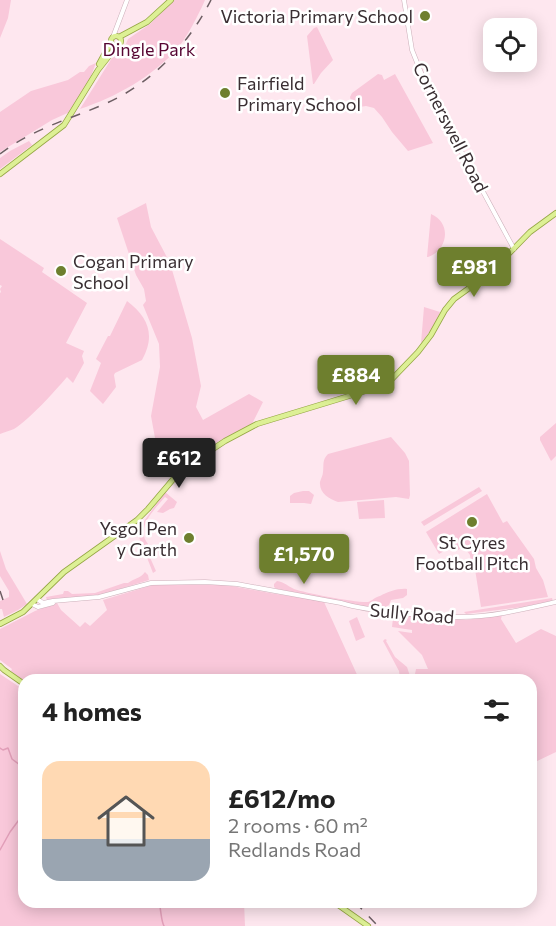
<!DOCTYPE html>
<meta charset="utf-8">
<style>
body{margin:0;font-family:Commissioner,sans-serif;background:#f2f2f2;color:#222;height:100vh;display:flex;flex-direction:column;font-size:22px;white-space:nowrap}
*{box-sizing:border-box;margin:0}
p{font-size:20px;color:#767676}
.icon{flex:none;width:33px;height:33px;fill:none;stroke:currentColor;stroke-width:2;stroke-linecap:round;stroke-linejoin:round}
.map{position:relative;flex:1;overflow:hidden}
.side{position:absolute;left:18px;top:674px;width:519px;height:234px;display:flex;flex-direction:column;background:#fff;border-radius:18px;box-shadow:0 3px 15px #0003}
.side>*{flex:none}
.tools{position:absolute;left:483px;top:18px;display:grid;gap:12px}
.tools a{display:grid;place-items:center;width:54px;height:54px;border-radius:12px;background:#fff;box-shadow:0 3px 15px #0003;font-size:30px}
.price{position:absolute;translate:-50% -51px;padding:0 14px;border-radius:6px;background:#6e7f2e;color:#fff;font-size:20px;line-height:39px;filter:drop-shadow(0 2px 3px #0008)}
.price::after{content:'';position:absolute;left:50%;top:36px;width:18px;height:14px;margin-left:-9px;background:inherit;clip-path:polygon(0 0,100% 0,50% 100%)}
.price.selected{background:#222;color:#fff}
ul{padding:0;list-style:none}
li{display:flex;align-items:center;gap:18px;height:150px;padding:0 24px}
li span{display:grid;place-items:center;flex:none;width:168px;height:120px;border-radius:18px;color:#555}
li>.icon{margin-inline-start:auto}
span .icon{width:72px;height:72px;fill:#fffc;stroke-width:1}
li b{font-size:26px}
h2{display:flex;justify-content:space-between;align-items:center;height:72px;padding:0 24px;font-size:26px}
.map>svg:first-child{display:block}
.green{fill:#f9c8da}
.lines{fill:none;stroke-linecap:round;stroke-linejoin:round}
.stream{stroke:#e29fb9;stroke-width:1.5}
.minor-casing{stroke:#ccb0ba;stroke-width:5}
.major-casing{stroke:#95a644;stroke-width:6}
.minor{stroke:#fff;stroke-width:4}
.major{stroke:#ddf095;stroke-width:4.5}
.rail{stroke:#6d5e63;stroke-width:1.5;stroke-dasharray:10 10;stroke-linecap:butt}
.poi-dot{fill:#6e7f2e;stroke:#fff;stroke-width:2}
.labels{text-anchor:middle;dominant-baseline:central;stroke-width:5;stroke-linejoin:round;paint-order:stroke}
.poi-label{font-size:18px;fill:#392e32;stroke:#fff;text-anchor:end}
.park-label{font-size:18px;fill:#560532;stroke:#fff}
.street-label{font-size:18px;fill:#392e32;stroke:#fff}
</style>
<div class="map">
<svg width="556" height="926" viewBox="0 0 556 926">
<rect width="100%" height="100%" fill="#fee7ef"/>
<path class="green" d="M 0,0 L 11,0 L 8,18 L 0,38 Z
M 174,0 L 205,0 C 199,14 187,37 178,48 C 152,77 116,97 80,109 L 115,53 L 125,46 L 128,39 L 150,24 Z
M 317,27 L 333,60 L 321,73 L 314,84 L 313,84 L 307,36 L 314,28 Z
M 96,63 L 91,76 L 72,111 L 52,120 L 0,152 L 0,112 L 31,91 L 68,80 L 80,72 L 84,72 L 89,66 Z
M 378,74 L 382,75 L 384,80 L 395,74 L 433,143 L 408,151 L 392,132 L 382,117 L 374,108 L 366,106 L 353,108 L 350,97 L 352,93 Z
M 29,141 L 32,145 L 0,169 L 0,158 L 10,151 Z
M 146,203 L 151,227 L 170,263 L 192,338 L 201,386 L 196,407 L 203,420 L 249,394 L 263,402 L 252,424 L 200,451 L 177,467 L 162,454 L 155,438 L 151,416 L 160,367 L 159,344 L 143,305 L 146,301 L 144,289 L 136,275 L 117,218 Z
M 431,214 C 452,223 448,250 428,257 L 427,257 Z
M 0,239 L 44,268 L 42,272 L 87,303 L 66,343 L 84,351 L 82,356 L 84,363 L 73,383 L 67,377 C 54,392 30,419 14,429 C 10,431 4,432 0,434 L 0,293 L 1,292 L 0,289 L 2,286 L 0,285 Z
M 127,301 C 148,317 156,335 142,360 L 115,373 L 114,375 L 116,387 L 103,404 L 90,391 L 101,363 L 96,359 L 108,336 L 110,336 Z
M 424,307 L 440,312 L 437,322 L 421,343 Z
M 556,423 L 556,456 L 551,461 L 540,440 L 540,437 Z
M 391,437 L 405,453 L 409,461 L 410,495 L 409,499 L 396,497 L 338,502 C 329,499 319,493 320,482 C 321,478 323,475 323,472 C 324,464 322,460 328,454 Z
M 479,487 L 482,491 L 424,526 L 421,522 Z
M 303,491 L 309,491 L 314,495 L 311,504 L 304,503 L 290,503 L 290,496 L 294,493 Z
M 165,492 L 177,502 L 174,508 L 170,509 L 163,513 L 157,512 L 168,499 L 165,497 C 154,510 135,528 148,544 L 148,553 L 156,571 L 153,573 L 139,537 L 142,524 Z
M 487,494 L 503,523 L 507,521 L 534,559 L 536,568 L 543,580 L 548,597 L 481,607 L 474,563 L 471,563 L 470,555 L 464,547 L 458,550 L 454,545 L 439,554 L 426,532 Z
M 384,500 L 385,518 L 359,519 L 357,502 Z
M 0,551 L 6,569 L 27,604 L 18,610 L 4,617 L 2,609 L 0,609 L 0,601 L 9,597 L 9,591 L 0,576 Z
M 145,572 L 148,575 L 149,580 L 97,596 L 47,600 L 46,597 L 63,594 L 64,591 L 68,591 L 72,594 L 95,593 L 124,583 L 128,583 C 134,578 140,579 145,572 Z
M 277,581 C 284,582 288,586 294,589 C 305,593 357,603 368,602 C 372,601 375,597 380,596 C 388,592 398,588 407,589 L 407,595 L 403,598 L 391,600 L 389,605 L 374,613 L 340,601 L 277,589 L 274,587 L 274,584 Z
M 156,584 L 226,585 L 270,593 L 315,600 L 324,602 L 359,679 L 24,680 L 24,681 L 11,671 L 12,669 L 0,660 L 0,629 L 35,611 L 57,603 L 61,610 L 80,627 L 85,622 L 90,626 L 107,610 L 103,600 Z
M 552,598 L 553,601 L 523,607 L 466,614 L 464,612 Z
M 397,608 L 402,609 L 405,617 L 407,616 L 405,613 L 407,611 L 412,611 L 414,614 L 413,617 L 466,620 L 502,615 L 501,619 L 516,643 L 541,629 L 556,636 L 556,752 L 533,763 L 531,759 L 531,680 L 414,679 L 416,669 L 428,669 L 422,655 L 398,631 L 412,633 L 412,630 L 392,627 L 393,618 L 387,617 L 387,614 L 391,613 L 392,610 Z
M 357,617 L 365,637 L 356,641 L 349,621 Z
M 385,639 L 387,640 L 386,641 L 395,657 L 407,667 L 411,679 L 400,679 L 399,671 L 383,641 Z
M 0,674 L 24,690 L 24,902 L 244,902 L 245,926 L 0,926 Z"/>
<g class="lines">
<path class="stream" d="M 0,748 L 3,750 L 8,748 L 12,759 L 24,768
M 0,850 L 10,832 L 24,813
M 159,902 C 161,909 161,921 164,926
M 341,902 L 344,905"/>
<g class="minor-casing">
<path id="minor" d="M 404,0 L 412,50 L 422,75 L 433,99 L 514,249
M 113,37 L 127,0
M 37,599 L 43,603 L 53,601 L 99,597 L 151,583 L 205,582 L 237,584 L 341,603 C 361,609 380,611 400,613 C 420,615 440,617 460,617 C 492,617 525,609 556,602
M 32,604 L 38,607 L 53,603"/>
</g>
<g class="major-casing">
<path id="major" d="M111 41a5 5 0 1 1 10 0a5 5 0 1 1-10 0Z
M 119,37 L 147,22 L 171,0
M 99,64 L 111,42
M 0,174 L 64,125 L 98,70 L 117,46
M 0,624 L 23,612 L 64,572 L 137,520 L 148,509 L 181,470 L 225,441 L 257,424 L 372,389 L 381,386 L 392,379 L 418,352 L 431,335 L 445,310 L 454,299 L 490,273 L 530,232 L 556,213
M 0,666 L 4,670 L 24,684
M 334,902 L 368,926"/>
</g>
<use href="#minor" class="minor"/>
<use href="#major" class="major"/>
<path class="rail" d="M 0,154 C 31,130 64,121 100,106 C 149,86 187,47 211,0
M 0,591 L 3,600
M 355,902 L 378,926"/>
</g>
<g class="poi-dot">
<circle cx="425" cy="16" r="6"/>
<circle cx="225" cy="93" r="6"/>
<circle cx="61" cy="271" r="6"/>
<circle cx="472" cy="522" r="6"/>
<circle cx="189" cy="538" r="6"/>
</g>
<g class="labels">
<g class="poi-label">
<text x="413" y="16">Victoria Primary School</text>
<text x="237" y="83" text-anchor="start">Fairfield<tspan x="237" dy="21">Primary School</tspan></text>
<text x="73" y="261" text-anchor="start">Cogan Primary<tspan x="73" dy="21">School</tspan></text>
<text x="177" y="528">Ysgol Pen<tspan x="177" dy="21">y Garth</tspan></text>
<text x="472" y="542" text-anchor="middle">St Cyres<tspan x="472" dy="21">Football Pitch</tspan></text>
</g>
<g class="park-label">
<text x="149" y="49">Dingle Park</text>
</g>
<g class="street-label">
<text transform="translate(451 127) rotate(63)">Cornerswell Road</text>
<text transform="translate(412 613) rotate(5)">Sully Road</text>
</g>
</g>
</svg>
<div class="tools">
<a><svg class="icon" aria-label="locate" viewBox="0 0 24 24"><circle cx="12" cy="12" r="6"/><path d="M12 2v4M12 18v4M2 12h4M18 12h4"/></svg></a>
</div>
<b class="price" style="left:474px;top:298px">£981</b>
<b class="price" style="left:356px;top:406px">£884</b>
<b class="price selected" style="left:179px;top:489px">£612</b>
<b class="price" style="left:304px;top:585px">£1,570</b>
<section class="side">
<h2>4 homes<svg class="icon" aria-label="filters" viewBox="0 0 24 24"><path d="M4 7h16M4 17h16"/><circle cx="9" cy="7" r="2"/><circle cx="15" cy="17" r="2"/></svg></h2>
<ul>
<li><span style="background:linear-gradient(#ffd9b3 65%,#9aa5b1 0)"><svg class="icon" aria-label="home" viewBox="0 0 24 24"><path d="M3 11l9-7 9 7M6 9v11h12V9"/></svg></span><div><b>£612/mo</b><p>2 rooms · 60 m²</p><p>Redlands Road</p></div></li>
</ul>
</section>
</div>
